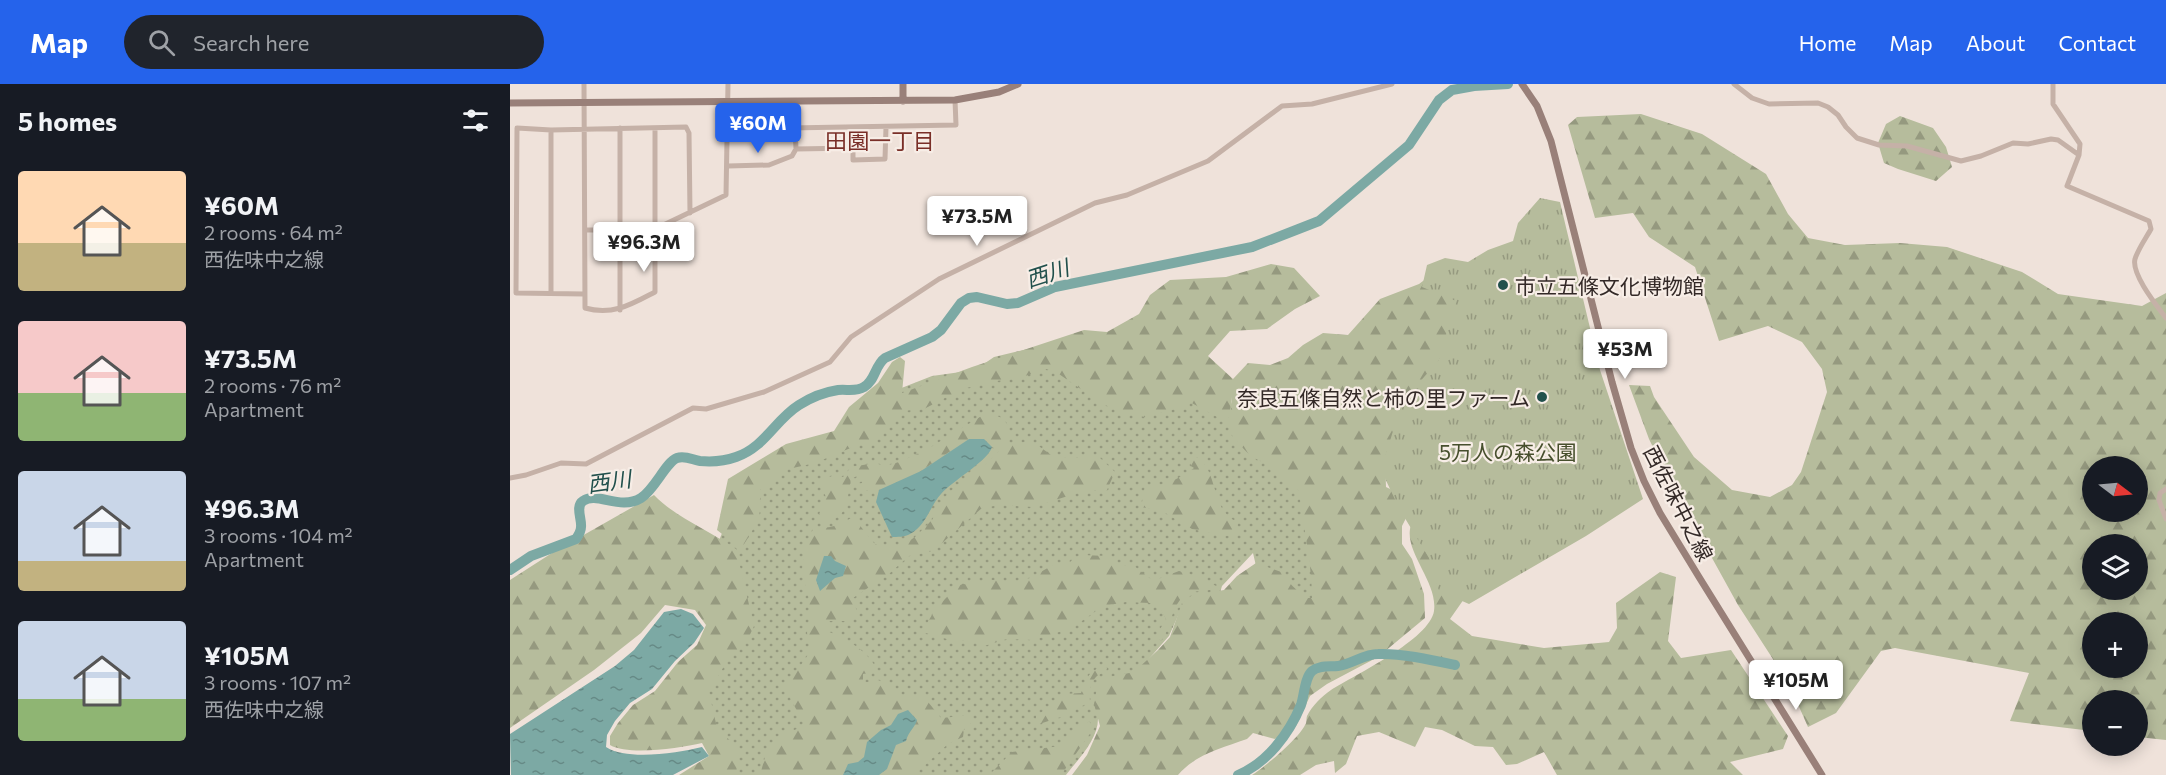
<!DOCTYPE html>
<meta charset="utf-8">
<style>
body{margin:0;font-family:Commissioner,"Noto Sans JP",sans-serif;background:#20242c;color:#f1f3f6;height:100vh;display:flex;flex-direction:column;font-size:22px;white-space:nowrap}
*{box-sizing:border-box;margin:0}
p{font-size:20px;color:#9ea1a6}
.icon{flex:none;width:33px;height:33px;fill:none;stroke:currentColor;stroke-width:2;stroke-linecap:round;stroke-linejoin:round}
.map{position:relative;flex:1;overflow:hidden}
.drawer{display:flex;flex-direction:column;background:#171b24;width:510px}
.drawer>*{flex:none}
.needle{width:39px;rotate:106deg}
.tools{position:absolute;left:1572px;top:372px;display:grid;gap:12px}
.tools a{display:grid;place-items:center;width:66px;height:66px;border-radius:50%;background:#171b24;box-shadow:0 3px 15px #0003;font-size:30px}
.price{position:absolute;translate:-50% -51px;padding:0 14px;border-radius:6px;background:#fff;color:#222;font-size:20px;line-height:39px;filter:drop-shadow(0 2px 3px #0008)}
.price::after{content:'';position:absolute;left:50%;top:36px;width:18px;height:14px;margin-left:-9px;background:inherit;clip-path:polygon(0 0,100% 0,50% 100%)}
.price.on{background:#2563eb;color:#fff}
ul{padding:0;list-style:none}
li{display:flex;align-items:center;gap:18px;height:150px;padding:0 18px}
li span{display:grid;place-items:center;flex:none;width:168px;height:120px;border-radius:6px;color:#555}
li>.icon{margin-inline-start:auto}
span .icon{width:72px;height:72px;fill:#fffc;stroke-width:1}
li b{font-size:26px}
h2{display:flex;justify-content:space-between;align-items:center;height:72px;padding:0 18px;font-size:26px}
header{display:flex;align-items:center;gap:36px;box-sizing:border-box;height:84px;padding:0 30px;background:#2563eb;color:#fff}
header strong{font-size:28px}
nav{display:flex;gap:33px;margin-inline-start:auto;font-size:21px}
.search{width:420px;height:54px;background:#20242c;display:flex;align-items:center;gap:15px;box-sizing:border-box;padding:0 21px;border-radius:33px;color:#9ea1a6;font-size:22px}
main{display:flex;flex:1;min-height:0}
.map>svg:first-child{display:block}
.grass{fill:url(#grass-dots)}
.forest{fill:url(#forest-firs);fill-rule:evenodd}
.park{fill:url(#park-tufts)}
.water{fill:url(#water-ripples)}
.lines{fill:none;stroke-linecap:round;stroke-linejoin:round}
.river{stroke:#7ca9a4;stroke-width:10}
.street{stroke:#c5b1a7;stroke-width:5}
.secondary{stroke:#998079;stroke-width:7}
.poi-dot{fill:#21504c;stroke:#f7ede6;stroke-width:2}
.labels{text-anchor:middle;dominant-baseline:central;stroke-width:4.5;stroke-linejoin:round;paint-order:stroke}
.poi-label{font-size:21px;fill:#332927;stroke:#f7ede6;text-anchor:start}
.park-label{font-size:21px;fill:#474f2d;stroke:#f7ede6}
.street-label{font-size:21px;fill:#332927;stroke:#f7ede6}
.neighbourhood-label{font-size:22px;fill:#7a2f28;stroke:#f7ede6}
.water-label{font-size:22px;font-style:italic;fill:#21504c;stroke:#f7ede6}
</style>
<header>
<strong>Map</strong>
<div class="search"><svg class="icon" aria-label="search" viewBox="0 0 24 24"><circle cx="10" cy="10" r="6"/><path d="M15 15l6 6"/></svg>Search here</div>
<nav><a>Home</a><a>Map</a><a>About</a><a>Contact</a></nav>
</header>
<main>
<section class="drawer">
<h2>5 homes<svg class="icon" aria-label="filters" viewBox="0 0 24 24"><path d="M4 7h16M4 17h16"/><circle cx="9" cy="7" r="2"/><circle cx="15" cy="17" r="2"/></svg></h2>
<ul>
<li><span style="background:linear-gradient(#ffd9b3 60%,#c2b280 0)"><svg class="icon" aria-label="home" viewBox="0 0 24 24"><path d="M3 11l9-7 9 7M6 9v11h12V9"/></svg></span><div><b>¥60M</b><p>2 rooms · 64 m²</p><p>西佐味中之線</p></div></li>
<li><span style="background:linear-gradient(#f6c9c9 60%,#8fb573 0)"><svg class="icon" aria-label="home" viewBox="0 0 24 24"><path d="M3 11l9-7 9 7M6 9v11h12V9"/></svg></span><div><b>¥73.5M</b><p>2 rooms · 76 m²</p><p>Apartment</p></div></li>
<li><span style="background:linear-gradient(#c9d6e8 75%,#c2b280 0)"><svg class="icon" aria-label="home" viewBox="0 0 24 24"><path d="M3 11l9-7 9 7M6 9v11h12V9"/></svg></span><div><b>¥96.3M</b><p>3 rooms · 104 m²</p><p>Apartment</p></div></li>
<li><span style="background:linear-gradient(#c9d6e8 65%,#8fb573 0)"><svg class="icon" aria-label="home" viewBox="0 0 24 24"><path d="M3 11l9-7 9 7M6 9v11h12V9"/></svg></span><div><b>¥105M</b><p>3 rooms · 107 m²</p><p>西佐味中之線</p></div></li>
</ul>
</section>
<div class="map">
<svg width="1656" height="691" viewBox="0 0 1656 691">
<defs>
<pattern id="grass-dots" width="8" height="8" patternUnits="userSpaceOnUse" patternTransform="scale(1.5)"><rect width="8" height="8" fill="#b6bc9c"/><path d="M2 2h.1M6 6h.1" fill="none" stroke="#95997f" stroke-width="1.8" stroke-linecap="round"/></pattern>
<pattern id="forest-firs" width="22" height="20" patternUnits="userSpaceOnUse" patternTransform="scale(1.5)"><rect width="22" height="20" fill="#b6bc9c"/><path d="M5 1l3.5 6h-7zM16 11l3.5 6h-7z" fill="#95997f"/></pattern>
<pattern id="park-tufts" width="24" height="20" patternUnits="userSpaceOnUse" patternTransform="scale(1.5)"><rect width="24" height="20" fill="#b6bc9c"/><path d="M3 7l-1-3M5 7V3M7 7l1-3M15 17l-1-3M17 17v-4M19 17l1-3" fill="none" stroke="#95997f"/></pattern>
<pattern id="water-ripples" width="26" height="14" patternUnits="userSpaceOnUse" patternTransform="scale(1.5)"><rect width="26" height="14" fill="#7ca9a4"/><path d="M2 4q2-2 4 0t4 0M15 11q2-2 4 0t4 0" fill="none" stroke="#668a86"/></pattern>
</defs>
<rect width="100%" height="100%" fill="#efe2da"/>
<path class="grass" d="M 569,253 L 714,300 L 730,340 L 794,400 L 812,506 L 797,525 L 746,482 L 743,469 L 712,502 L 709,512 L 671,525 L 659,552 L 588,633 C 589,655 569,674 556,691 L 185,691 L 211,676 L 185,606 L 207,575 L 208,459 L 219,432 L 255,387 L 344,349 L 366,314 L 422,292 L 465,286 L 484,273 Z"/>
<path class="forest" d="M 1131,30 L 1192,50 L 1256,90 L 1278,130 L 1298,154 L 1335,161 L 1390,159 L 1437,163 L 1512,188 L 1548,210 L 1632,222 L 1656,209 L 1656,656 L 1628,653 L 1628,616 L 1582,616 L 1582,647 L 1500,637 L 1519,589 L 1385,564 L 1371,567 L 1326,629 L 1298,643 L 1279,600 L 1228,521 L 1160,398 L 1139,355 L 1119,301 L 1140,302 L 1144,313 L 1184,373 L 1222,406 L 1260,413 L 1282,401 L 1291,388 L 1317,308 L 1312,285 L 1292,258 L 1258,242 L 1209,257 L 1185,183 L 1139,153 L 1123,129 L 1085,134 L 1058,41 L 1067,33 ZM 1582,382 L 1628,382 L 1628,428 L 1582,428 ZM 1582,460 L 1628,460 L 1628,506 L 1582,506 ZM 1582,538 L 1628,538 L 1628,584 L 1582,584 Z
M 1390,32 L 1423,44 L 1436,63 L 1442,83 L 1426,97 L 1388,85 L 1374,79 L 1368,59 L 1376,40 Z
M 761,180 L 784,184 L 810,212 L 785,225 L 757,245 L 720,247 L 698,272 L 723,295 L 738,279 L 760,281 L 778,274 L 793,261 L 813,249 L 838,251 L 870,215 L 909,200 L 921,191 L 952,215 L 949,240 L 875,375 L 876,403 L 899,414 L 898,430 L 892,442 L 892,460 L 902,475 L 914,510 L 915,534 L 868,573 L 817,600 L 800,612 L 786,642 L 765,655 L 743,649 L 737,655 C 712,664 686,670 668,691 L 562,691 L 577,671 L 590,642 L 584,620 L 588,599 L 595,594 L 624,588 L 648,566 L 660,553 L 672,519 L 681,512 L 714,506 L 727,492 L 746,479 L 774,489 C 778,501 787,504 793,514 L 802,514 C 802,478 793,443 789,407 L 771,392 L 760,379 C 741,378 731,361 719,348 L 722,313 L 718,339 L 680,318 L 668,324 L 635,333 L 610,328 L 591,319 L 546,288 L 536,285 L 509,294 L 486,297 L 452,305 L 414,325 L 392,327 C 382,339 370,347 361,360 L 350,360 L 305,379 L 274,386 L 250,406 C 254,432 244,444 231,465 L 207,446 L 218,395 L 276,360 L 324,347 L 339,323 L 368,299 L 382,278 L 390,273 L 395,277 L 392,309 L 462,283 L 574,246 L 597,248 L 629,230 L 640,211 L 660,196 L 716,193 Z
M 478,328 L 494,335 L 499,344 L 499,360 L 517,358 L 530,363 L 544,373 L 568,374 L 588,372 L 605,388 L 597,406 L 577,406 L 523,423 L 490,421 L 472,424 L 423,467 L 399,472 L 380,489 L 343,514 L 347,528 L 339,537 L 319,537 L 316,547 C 333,552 356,566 365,582 L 364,588 L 353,590 L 353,599 L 368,596 L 386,604 L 386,612 L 414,613 L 431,634 L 463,631 L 460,642 L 454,645 L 453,653 L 438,660 L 404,691 L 250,691 L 257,666 L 268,652 L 295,642 L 275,604 L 302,565 L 297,549 L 300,530 L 299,515 L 292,488 L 294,465 L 304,443 C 319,446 331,440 343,433 L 364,459 L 375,466 L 382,462 L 390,463 L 405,453 L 422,436 L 435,413 L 447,401 L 462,393 L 489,367 L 482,363 L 474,355 L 442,366 L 411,387 L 369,406 L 353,406 L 345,400 L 352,399 L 353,393 L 347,392 L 341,395 C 336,419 339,438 306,438 L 316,413 L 312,405 L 313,396 L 324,391 L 333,393 L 341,383 L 365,379 L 375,382 L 389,378 L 416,366 Z
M 682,373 L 689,374 C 709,391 701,428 728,438 L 726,451 L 714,452 L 682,445 L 652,427 L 631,423 L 635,403 C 655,402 669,395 684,384 L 681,382 L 680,377 Z
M 144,411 C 165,433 200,447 226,465 L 244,542 L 236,559 L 217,577 L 199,608 L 207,644 L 229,665 L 226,691 L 169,691 L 199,672 L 192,659 C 170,664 119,672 100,661 L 100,652 L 108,639 L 123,621 L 145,607 L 168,578 L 187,561 L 196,541 L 185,526 L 155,521 L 131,549 L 84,586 L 0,644 L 0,496 L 42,469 Z
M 911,426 L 954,515 L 940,535 L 962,552 L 1034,564 L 1099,558 L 1107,544 L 1106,519 L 1150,488 L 1166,493 L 1158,557 L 1171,574 L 1221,566 L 1278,652 L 1273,665 L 1220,678 L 1233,691 L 1047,691 L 1034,668 L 1007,680 L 996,681 L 983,663 L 965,662 L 932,646 L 915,643 L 905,663 L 869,648 L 847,652 L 836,680 L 825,689 L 824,677 L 806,681 L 790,691 L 742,691 C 755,683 789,654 795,641 C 797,639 796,635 797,632 C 802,622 812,612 821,606 C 845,591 920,555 924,527 C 928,499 896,470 900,445 C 901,439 907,431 911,426 Z
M 572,471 L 597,472 L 606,482 L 623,481 L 639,494 L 648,495 L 669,487 L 691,494 L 708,503 L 707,505 C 698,507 685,506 677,510 C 661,519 662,543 651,557 L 646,552 L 656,535 L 651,525 L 640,519 L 616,518 L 599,521 L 586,527 L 562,544 L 523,556 L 497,555 L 474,562 L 464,557 L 444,557 L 412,548 L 426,524 L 449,501 L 483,496 L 499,499 L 520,494 L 543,481 L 557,481 L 564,474 Z
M 590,582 L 597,584 L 596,588 C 581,591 579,605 580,618 L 551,633 L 526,641 L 526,632 C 535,625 548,620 554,610 L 571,609 L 579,591 Z
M 579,637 L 584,644 L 551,691 L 479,691 L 502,668 L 551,662 Z"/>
<path class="park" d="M 1030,114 L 1050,118 L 1090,286 L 1133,415 L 1076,452 L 959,520 L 929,507 L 919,474 L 890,426 L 871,386 L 892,318 L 929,276 L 946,217 L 912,203 L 917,181 L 935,174 L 958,178 L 978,166 L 1003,157 L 1008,139 Z"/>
<path class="water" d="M 459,355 L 474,355 L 482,363 C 478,377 442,397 431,410 C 420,422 416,442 400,450 C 395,453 387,453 382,453 L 366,418 L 369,406 L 411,387 Z
M 314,472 L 321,472 L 325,477 L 336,482 L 333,492 L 325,494 L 310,507 L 306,496 Z
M 171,525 L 183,530 L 194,544 L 184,559 L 165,577 L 142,605 L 120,619 L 105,637 L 97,651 L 96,663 C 117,677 168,669 192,663 L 199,672 L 163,691 L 1,691 L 0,650 L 105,582 L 124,566 L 154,528 Z
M 398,626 L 407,636 C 405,644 399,646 396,657 L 386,661 L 377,685 L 369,691 L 333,691 L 338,680 L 348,678 L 354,673 L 357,658 L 371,646 L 381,641 L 388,630 Z"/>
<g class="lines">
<path class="river" d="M 0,486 L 21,472 L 66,455 C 68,452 71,447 71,443 C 72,435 65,422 73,417 C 87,407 110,427 131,414 C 145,405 156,378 167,374 C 175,371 183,376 190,377 C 201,378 215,377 226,373 C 255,363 265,336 289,321 C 300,314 315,308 328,306 C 337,305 346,308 354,303 C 365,297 365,281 375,274 L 422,253 L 431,246 L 451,219 L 459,214 L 467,213 L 497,220 L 508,219 L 545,203 L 742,163 L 809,137 L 899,61 L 929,16 L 942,6 L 964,2 L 998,0
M 728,691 C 757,679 779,650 791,621 C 794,612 795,593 802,587 C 809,581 820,583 828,582 C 842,580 854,570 868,570 C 891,569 922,576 945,581"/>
<path class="street" d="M 74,0 L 75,224 C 103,232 122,220 145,208 L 145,44
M 1224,0 L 1242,14 L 1259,20 L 1308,19 L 1318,23 L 1328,31 L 1336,43 L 1347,54 L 1369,61 L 1397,62 L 1451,77 L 1471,72 L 1503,59 L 1518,60 L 1541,55 L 1548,56 L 1569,71
M 1543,0 L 1543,20 L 1570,60 L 1569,71 L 1557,102 L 1639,137 L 1641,145 C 1636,154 1628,165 1625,175 C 1621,190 1647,222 1656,234
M 110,44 L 110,226
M 217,45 L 446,41 L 445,16
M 286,65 L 343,64 L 343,76 L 375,75 L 376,43
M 218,82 L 259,81 L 282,72 L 286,65 L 285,44
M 76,146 L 145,145 L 216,111 L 218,0
M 41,209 L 41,46
M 74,210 L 6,209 L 7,44 L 41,46 L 176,43 L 179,49 L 180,129
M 0,394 L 16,391 L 51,379 L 76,380 L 183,324 L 196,325 L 254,308 L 320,278 L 341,253 L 429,195 L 585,119 L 617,111 L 698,77 L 772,22 L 802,20 L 882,0
M 1656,405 L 1650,409 L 1649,416 L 1656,435"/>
<path class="secondary" d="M 1012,0 L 1027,22 L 1041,57 L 1102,298 L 1121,364 L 1134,397 L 1150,429 L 1189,493 L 1312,691
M 393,17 L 393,0
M 0,19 L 445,16 L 489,8 L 508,0"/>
</g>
<g class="poi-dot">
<circle cx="993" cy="201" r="6"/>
<circle cx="1032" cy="313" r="6"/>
</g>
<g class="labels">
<g class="poi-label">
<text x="1005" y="201">市立五條文化博物館</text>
<text x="1020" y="313" text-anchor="end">奈良五條自然と柿の里ファーム</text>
</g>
<g class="park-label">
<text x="998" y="367">5万人の森公園</text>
</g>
<g class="street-label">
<text transform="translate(1169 419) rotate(63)">西佐味中之線</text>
</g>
<g class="neighbourhood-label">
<text x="370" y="56">田園一丁目</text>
</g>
<g class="water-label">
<text transform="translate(537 189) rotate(-18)">西川</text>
<text transform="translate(99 397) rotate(-8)">西川</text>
</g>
</g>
</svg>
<div class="tools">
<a><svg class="needle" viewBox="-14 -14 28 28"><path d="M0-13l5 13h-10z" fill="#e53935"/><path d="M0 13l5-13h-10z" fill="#9ea1a6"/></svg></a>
<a><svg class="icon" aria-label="layers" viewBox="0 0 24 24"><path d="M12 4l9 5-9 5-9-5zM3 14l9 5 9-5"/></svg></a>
<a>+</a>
<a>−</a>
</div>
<b class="price on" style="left:248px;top:70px">¥60M</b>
<b class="price" style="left:467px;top:163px">¥73.5M</b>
<b class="price" style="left:134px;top:189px">¥96.3M</b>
<b class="price" style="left:1115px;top:296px">¥53M</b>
<b class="price" style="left:1286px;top:627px">¥105M</b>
</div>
</main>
